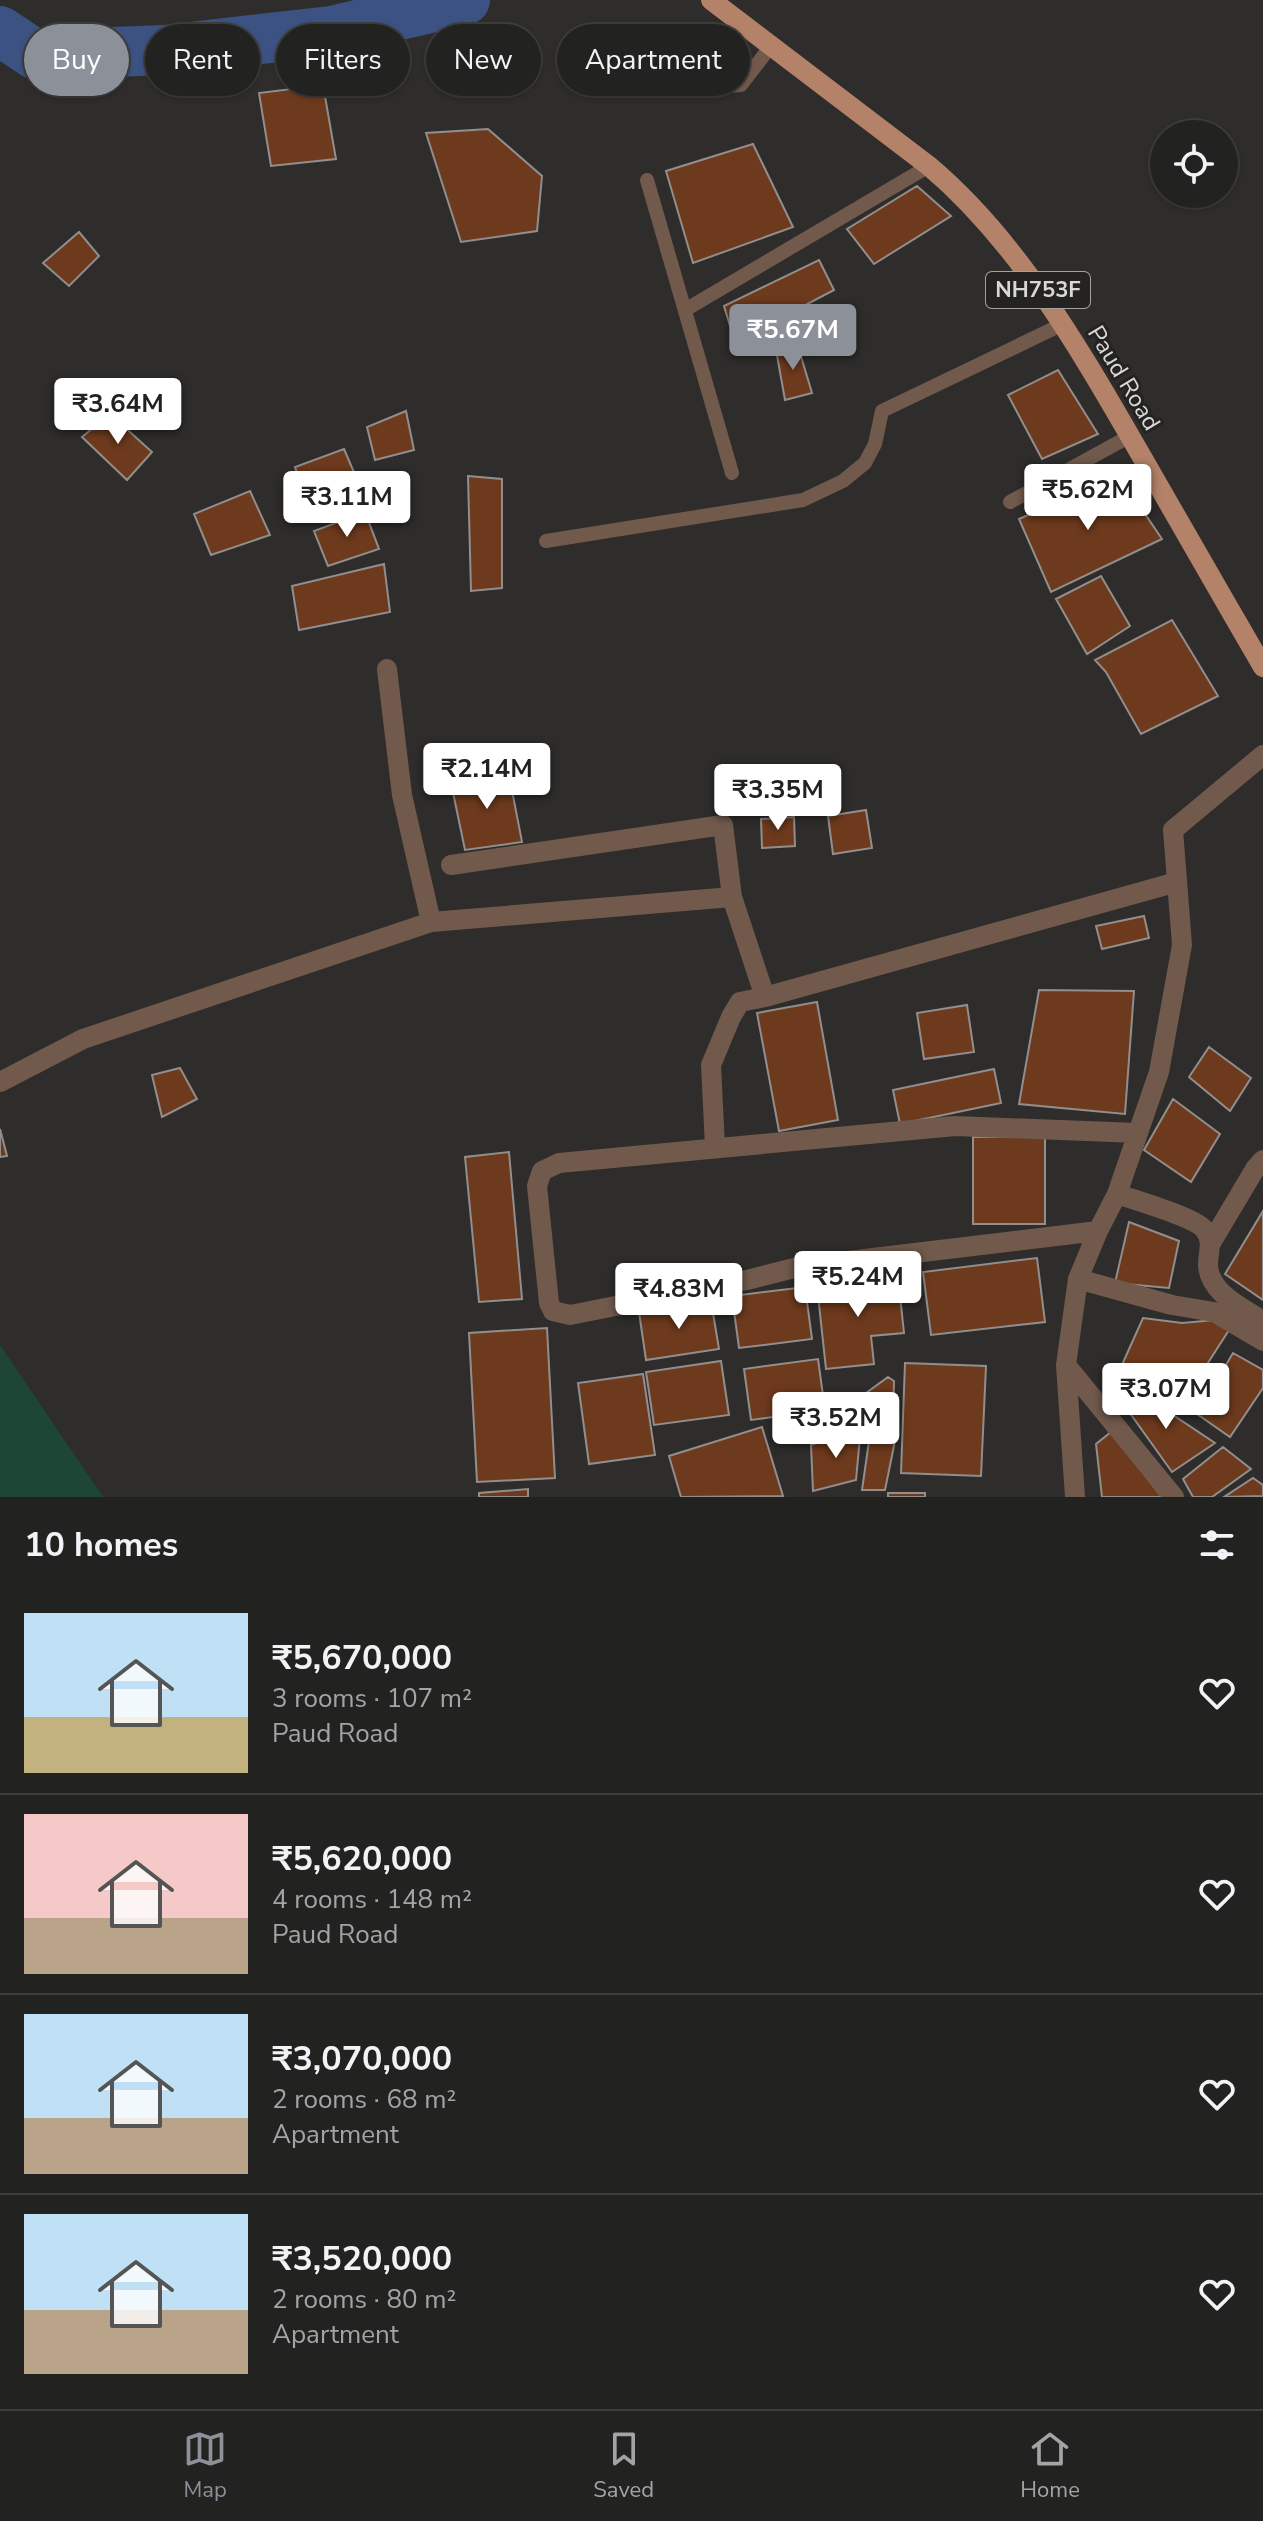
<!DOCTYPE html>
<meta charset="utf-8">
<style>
body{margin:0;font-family:"Nunito Sans",sans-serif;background:#2e2f2d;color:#f1f3f6;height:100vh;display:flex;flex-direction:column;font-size:30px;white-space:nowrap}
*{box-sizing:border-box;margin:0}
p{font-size:26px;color:#a2a4a5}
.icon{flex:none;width:44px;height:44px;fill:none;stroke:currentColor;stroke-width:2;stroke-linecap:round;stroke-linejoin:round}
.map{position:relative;height:1497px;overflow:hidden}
.side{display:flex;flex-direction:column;background:#222220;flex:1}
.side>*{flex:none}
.guide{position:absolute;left:24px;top:24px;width:800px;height:72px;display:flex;gap:16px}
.tools{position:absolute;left:1150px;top:120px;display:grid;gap:16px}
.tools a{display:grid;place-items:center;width:88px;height:88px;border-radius:50%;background:#222220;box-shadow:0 2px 6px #0004,0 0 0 2px #3f3f3e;font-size:40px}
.price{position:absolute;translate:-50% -68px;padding:0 18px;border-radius:8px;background:#fff;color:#222;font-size:26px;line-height:52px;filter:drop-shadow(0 2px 4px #0008)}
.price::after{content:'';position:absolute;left:50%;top:48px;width:24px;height:18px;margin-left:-12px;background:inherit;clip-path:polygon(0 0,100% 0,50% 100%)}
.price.active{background:#8c9099;color:#fff}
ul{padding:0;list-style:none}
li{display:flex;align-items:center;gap:24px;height:200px;padding:0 24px}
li+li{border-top:2px solid #3f3f3e}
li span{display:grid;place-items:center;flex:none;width:224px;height:160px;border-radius:0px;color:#555}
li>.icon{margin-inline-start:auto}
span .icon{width:96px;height:96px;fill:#fffc;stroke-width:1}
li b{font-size:34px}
h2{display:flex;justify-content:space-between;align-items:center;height:96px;padding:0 24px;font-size:34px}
.pill{padding:0 28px;border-radius:36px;background:#222220;box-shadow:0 2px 6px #0004,0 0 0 2px #3f3f3e;font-size:28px;line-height:72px}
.pill.active{background:#8c9099;color:#fff}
.tabs{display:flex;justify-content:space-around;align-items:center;height:112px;border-top:2px solid #3f3f3e;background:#222220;font-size:22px;color:#a2a4a5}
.tabs a{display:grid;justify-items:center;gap:4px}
.tabs .active{color:#8c9099}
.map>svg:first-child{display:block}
.green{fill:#1d4635}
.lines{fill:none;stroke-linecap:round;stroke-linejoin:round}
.river{stroke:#3c5282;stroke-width:50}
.building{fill:#6e3a1d;stroke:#918e8d;stroke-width:2}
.lane{stroke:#71594c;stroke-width:14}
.street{stroke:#71594c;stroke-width:20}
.primary{stroke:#b38268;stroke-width:20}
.labels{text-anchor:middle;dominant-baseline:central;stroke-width:6;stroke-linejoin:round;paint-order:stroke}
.shield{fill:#242321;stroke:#a2a2a0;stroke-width:2}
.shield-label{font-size:22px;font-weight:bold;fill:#d8d8d6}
.street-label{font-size:24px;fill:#d8d8d6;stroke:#242321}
</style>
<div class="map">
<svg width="1263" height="1497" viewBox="0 0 1263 1497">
<rect width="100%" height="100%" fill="#2e2d2b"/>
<path class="green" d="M 0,1345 L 103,1497 L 0,1497 Z"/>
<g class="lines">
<path class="river" d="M 0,31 L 36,55 L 164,50 L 331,31 L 465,0"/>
</g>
<path class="building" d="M 323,85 L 336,159 L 271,166 L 259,93 Z
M 488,129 L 542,176 L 537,231 L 461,242 L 426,133 Z
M 753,144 L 793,227 L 693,263 L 666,171 Z
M 917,186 L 951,216 L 874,264 L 847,229 Z
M 79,232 L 99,256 L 69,286 L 43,263 Z
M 819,260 L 834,290 L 735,342 L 724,306 Z
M 797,343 L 812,393 L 785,400 L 776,350 Z
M 1058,370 L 1098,434 L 1042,459 L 1008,395 Z
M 406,411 L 414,450 L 375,460 L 367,427 Z
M 110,414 L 152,452 L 127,480 L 82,437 Z
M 344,449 L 362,491 L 311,514 L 295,467 Z
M 1118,474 L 1162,539 L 1051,592 L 1019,519 Z
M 468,476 L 502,479 L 502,588 L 471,591 Z
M 250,491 L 270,535 L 211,555 L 194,514 Z
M 365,512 L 379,549 L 328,566 L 314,531 Z
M 384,564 L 390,612 L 299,630 L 292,586 Z
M 1101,576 L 1130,626 L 1087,654 L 1056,599 Z
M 1172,620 L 1218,696 L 1141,734 L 1106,672 L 1095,660 Z
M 508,770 L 522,842 L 465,850 L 451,783 Z
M 866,810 L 872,848 L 833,854 L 828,816 Z
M 794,817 L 795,846 L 762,848 L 761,819 Z
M 1144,916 L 1149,938 L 1102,949 L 1096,926 Z
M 1039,990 L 1134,991 L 1125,1114 L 1019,1104 Z
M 817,1002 L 838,1120 L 779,1131 L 757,1013 Z
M 967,1005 L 974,1052 L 924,1059 L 917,1013 Z
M 1209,1047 L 1251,1078 L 1230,1111 L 1189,1077 Z
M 180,1068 L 197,1099 L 162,1117 L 152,1075 Z
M 994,1069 L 1001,1103 L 900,1124 L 893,1090 Z
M 1173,1099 L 1220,1134 L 1191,1182 L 1144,1150 Z
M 0,1129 L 7,1156 L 0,1157 Z
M 973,1137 L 1045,1137 L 1045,1224 L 973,1224 Z
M 509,1152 L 522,1299 L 479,1302 L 465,1157 Z
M 1263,1211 L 1263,1300 L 1225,1274 Z
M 1129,1222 L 1179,1241 L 1169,1288 L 1115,1283 Z
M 1037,1258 L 1045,1322 L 931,1335 L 923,1272 Z
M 898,1277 L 904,1333 L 871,1336 L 874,1364 L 826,1369 L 817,1286 Z
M 805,1287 L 812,1339 L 739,1348 L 732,1296 Z
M 711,1301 L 719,1349 L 646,1360 L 639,1312 Z
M 1143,1318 L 1182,1323 L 1215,1320 L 1229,1330 L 1179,1408 L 1121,1367 Z
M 547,1328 L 555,1478 L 477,1482 L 469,1333 Z
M 1233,1353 L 1263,1370 L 1263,1388 L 1230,1437 L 1197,1414 Z
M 818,1359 L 825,1410 L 751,1420 L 744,1369 Z
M 721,1361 L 729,1415 L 654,1425 L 646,1372 Z
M 905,1363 L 986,1366 L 981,1476 L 901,1473 Z
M 643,1374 L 655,1455 L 589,1464 L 578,1383 Z
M 888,1377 L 894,1381 L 893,1419 L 873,1426 L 868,1413 L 841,1428 L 832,1418 Z
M 1134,1389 L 1215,1443 L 1172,1472 L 1122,1402 Z
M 861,1426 L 856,1480 L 813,1491 L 811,1445 Z
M 762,1427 L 783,1496 L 681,1497 L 669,1456 Z
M 897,1431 L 885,1490 L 862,1490 L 870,1434 Z
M 1111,1432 L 1162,1497 L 1102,1497 L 1096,1444 Z
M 1223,1447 L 1251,1469 L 1212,1497 L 1193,1497 L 1183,1479 Z
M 1253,1478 L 1263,1485 L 1263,1496 L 1224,1497 Z
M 528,1489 L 528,1497 L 479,1497 L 479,1493 Z
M 888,1493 L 925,1493 L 925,1497 L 888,1497 Z"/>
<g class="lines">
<path class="lane" d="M 684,50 L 730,86 L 741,85 L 771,46
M 647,180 L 732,473
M 685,310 L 929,166
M 1010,502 L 1130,436
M 546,541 L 803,500 L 843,481 L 865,463 L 875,444 L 882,411 L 1061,325"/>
<path class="street" d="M 451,865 L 723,825 L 732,897
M 431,922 L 732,897 L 765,997 L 1177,882
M 0,1082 L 83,1039 L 431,922 L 402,795 L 387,669
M 715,1147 L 711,1065 L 731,1017 L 740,1002 L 765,997
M 1117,1194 C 1135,1200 1194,1217 1204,1229 C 1214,1241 1208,1251 1208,1265 C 1209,1293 1243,1308 1263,1321
M 1098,1231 L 798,1267 L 747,1280 L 570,1315 L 553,1311 L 549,1303 L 537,1186 L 542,1171 L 559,1163 L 955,1126 L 1137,1133
M 1211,1243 L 1255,1169 L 1263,1160
M 1078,1279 L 1172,1305 L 1214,1312 L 1263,1341
M 1066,1365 L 1174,1497
M 1075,1497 L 1066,1365 L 1078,1279 L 1098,1231 L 1117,1194 L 1159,1072 L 1182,945 L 1173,830 L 1263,755"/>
<path class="primary" d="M 711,0 L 929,166 C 1019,242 1080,350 1138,450 C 1180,523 1221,595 1263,667"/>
</g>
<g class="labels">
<rect class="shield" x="986" y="272" width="104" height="36" rx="6"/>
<g class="shield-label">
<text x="1038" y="290">NH753F</text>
</g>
<g class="street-label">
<text transform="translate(1124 378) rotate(59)">Paud Road</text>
</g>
</g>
</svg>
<div class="tools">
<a><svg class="icon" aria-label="locate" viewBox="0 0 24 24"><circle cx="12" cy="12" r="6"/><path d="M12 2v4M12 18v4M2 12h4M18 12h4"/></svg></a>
</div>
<b class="price active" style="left:793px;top:372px">₹5.67M</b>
<b class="price" style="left:118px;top:446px">₹3.64M</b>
<b class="price" style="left:1088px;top:532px">₹5.62M</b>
<b class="price" style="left:347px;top:539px">₹3.11M</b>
<b class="price" style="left:487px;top:811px">₹2.14M</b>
<b class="price" style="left:778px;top:832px">₹3.35M</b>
<b class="price" style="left:858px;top:1319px">₹5.24M</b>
<b class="price" style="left:679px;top:1331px">₹4.83M</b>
<b class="price" style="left:1166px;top:1431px">₹3.07M</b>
<b class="price" style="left:836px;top:1460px">₹3.52M</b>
<div class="guide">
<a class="pill active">Buy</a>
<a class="pill">Rent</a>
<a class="pill">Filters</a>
<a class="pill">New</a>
<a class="pill">Apartment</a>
</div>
</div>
<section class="side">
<h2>10 homes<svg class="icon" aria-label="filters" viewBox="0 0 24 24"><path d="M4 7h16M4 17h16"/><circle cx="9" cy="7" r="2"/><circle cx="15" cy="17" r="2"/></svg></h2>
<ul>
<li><span style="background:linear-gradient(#bfe0f5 65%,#c2b280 0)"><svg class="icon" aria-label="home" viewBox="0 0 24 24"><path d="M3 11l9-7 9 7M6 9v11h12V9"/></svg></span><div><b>₹5,670,000</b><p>3 rooms · 107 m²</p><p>Paud Road</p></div><svg class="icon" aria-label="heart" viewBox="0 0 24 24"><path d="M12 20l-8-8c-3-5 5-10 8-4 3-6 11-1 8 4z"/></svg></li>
<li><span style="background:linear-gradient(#f6c9c9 65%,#b9a48a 0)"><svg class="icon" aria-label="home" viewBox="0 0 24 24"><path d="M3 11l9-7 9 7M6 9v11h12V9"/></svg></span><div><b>₹5,620,000</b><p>4 rooms · 148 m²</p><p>Paud Road</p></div><svg class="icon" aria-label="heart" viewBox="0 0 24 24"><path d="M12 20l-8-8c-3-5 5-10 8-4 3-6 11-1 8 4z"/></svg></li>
<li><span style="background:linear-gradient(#bfe0f5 65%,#b9a48a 0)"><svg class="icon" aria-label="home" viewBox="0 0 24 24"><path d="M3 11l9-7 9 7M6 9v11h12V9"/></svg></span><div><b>₹3,070,000</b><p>2 rooms · 68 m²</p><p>Apartment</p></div><svg class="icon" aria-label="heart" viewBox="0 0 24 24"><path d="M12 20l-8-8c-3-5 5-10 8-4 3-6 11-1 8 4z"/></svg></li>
<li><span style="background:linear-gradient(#bfe0f5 60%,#b9a48a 0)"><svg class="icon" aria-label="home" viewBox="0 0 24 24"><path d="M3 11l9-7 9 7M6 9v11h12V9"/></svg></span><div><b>₹3,520,000</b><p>2 rooms · 80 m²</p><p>Apartment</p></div><svg class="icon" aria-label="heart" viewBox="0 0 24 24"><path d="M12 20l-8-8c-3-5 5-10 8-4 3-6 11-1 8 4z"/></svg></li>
</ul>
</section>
<nav class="tabs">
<a class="active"><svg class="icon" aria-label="map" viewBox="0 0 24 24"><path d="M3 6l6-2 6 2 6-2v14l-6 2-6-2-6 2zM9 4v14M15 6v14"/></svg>Map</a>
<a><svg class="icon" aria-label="saved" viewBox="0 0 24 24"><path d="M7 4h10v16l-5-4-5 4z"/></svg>Saved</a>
<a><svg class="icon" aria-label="home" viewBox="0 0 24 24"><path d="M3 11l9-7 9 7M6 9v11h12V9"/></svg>Home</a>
</nav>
